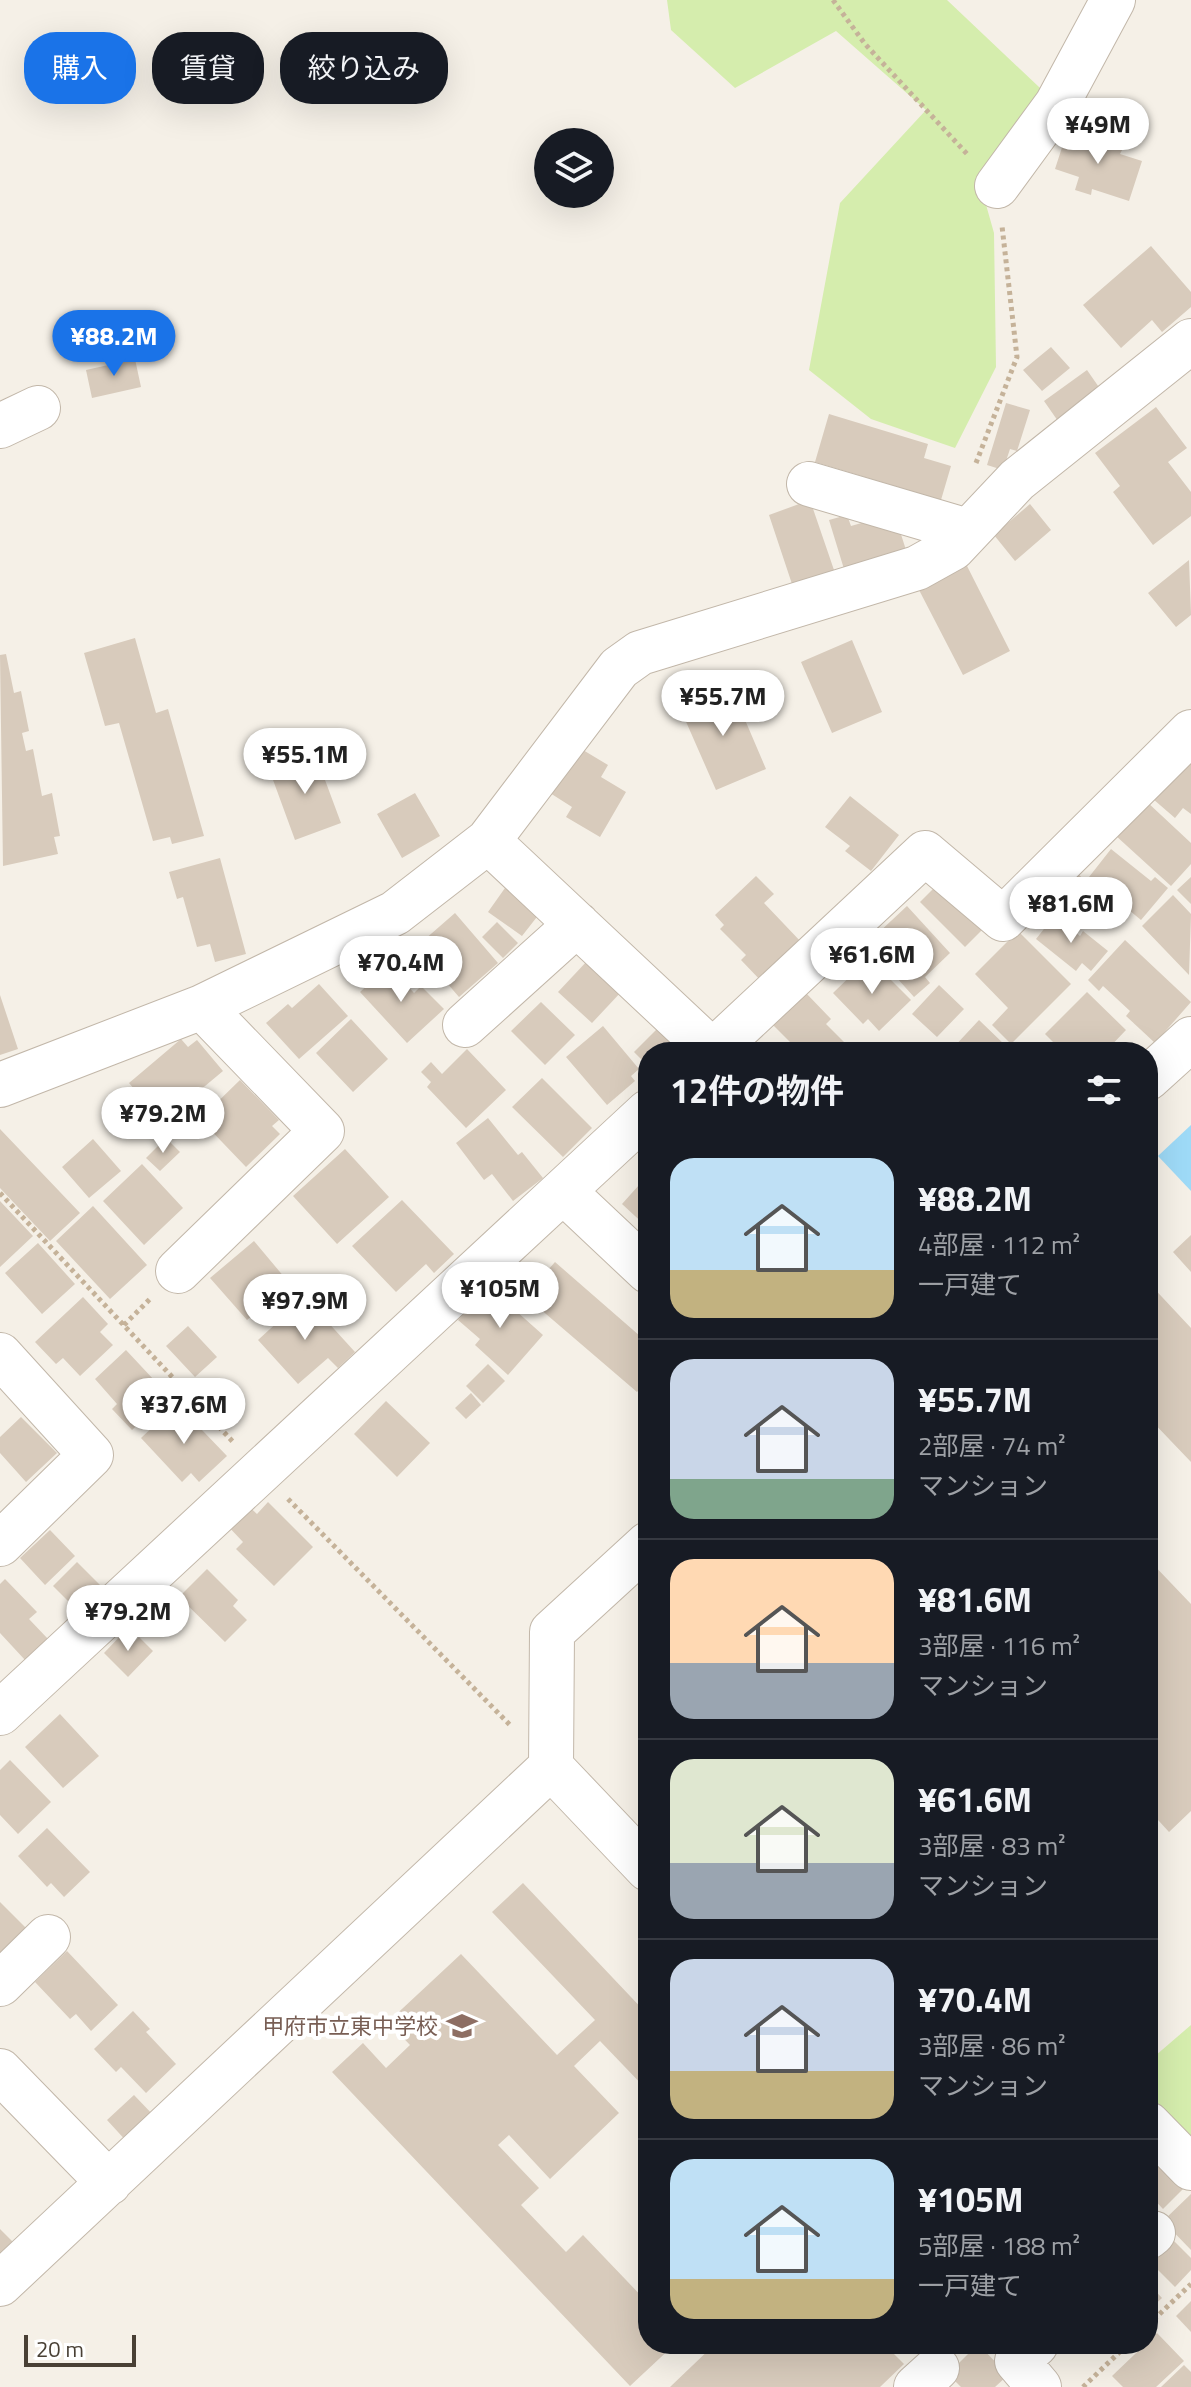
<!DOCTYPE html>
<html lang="ja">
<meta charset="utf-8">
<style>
body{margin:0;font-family:"Titillium Web","Noto Sans JP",sans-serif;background:#242831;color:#f1f3f6;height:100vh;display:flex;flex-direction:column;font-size:30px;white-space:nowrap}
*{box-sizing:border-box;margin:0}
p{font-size:26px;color:#9ea1a6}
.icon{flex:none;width:44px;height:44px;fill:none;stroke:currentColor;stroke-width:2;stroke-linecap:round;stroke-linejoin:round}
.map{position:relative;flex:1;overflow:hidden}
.drawer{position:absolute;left:638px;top:1042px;width:520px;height:1312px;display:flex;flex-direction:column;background:#171b24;border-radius:32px;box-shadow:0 8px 32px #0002}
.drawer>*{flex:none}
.banner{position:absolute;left:24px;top:32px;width:494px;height:72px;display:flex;gap:16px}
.buttons{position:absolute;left:534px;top:128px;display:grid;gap:16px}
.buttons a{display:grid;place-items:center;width:80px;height:80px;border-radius:50%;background:#171b24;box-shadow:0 8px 32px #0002;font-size:40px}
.scale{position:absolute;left:24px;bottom:20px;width:112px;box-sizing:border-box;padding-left:8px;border:4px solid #494035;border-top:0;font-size:22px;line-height:28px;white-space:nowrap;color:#494035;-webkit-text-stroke:6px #fff;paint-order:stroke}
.price{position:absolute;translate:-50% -68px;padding:0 18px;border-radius:28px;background:#fff;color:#222;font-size:26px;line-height:52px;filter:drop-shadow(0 2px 4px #0008)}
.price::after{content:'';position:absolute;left:50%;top:48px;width:24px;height:18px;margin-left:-12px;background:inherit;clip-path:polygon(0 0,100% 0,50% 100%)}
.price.on{background:#1a73e8;color:#fff}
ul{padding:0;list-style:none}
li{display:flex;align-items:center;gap:24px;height:200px;padding:0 32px}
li+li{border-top:2px solid #363941}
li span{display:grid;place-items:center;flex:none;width:224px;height:160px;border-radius:24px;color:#555}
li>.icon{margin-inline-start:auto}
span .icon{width:96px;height:96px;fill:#fffc;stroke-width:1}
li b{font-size:34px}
h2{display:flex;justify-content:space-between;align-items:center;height:96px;padding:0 32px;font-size:34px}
.pill{padding:0 28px;border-radius:32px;background:#171b24;box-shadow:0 8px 32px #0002;font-size:28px;line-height:72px}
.pill.on{background:#1a73e8;color:#fff}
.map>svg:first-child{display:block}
.green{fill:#d5edad}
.water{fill:#9edaf7}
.building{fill:#d8cbbc}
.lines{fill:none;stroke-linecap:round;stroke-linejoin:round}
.minor-casing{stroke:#c2b7a9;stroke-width:46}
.path{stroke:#c5b299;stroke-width:5;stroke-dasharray:4 4;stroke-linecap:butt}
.minor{stroke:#fff;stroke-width:44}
.labels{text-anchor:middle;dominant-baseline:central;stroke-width:8;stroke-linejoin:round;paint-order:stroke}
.education-label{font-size:22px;fill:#785e54;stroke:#fff;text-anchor:end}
</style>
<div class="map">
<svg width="1191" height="2387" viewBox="0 0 1191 2387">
<rect width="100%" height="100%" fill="#f5f0e7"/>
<path class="green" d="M 667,0 L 947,0 L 1057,104 L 981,187 L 994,233 L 996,367 L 955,448 L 871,419 L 809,370 L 840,203 L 926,110 L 836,31 L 735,88 L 671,30 Z
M 1191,2025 L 1191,2168 L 1148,2124 L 1148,2062 Z"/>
<path class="water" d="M 1191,1125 L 1191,1191 L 1158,1156 Z"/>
<path class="building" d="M 1068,129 L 1123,148 L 1120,154 L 1142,161 L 1129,201 L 1092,189 L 1091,195 L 1075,190 L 1079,177 L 1055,169 Z
M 1151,246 L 1191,292 L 1191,307 L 1162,332 L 1152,320 L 1121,348 L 1083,305 Z
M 1051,347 L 1070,368 L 1042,391 L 1023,370 Z
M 135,359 L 141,387 L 92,398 L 86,370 Z
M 1087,370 L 1103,393 L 1060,424 L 1044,401 Z
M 1006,403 L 1030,410 L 1017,451 L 1010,449 L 1003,470 L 987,465 Z
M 1156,407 L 1187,448 L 1168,462 L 1191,492 L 1191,516 L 1153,545 L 1113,492 L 1120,486 L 1095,453 Z
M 829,414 L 928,444 L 924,458 L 951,466 L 941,500 L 815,462 Z
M 810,500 L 834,570 L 792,584 L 769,515 Z
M 1030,504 L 1051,530 L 1015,561 L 994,535 Z
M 847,515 L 851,526 L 879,518 L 897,522 L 906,550 L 844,569 L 829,520 Z
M 1189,560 L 1191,615 L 1176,627 L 1148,593 Z
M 966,564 L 1010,651 L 963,675 L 918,588 Z
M 135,638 L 156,713 L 168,709 L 204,836 L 172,844 L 170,837 L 153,841 L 119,723 L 105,726 L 84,653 Z
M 852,640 L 882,712 L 832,733 L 801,662 Z
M 6,654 L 14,693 L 21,691 L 29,731 L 22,733 L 26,751 L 33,749 L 42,796 L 52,793 L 60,836 L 54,837 L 58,854 L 3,866 L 0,655 Z
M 731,687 L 766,769 L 716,790 L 680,708 Z
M 578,747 L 608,765 L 601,777 L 626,792 L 600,837 L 566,817 L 572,807 L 550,793 Z
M 315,753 L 341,823 L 295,840 L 269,769 Z
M 1191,762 L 1191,814 L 1183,808 L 1175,818 L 1153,799 Z
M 415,793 L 440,836 L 402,858 L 377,814 Z
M 850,796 L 899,835 L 871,871 L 845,851 L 850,846 L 825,827 Z
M 1146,801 L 1191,843 L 1191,864 L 1171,886 L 1115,835 Z
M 1111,849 L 1151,881 L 1155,877 L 1168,888 L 1141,920 L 1089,877 Z
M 220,858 L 246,954 L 215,962 L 210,944 L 197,947 L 183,897 L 177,899 L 169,872 Z
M 1075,871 L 1106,901 L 1079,927 L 1049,897 Z
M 756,876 L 774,894 L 764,903 L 803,944 L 763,983 L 741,960 L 746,955 L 720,929 L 724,925 L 715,915 Z
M 1191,877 L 1191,904 L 1177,890 Z
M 939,883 L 987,925 L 965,947 L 920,902 Z
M 505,888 L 540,913 L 522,936 L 488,912 Z
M 1173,895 L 1191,914 L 1189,975 L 1142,926 Z
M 907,906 L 950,953 L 925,977 L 930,983 L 914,997 L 896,977 L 906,968 L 876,935 Z
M 455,913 L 498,963 L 459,997 L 416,947 Z
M 1055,915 L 1080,936 L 1083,931 L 1108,951 L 1091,971 L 1082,963 L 1076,971 L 1036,939 Z
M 497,922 L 518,943 L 503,958 L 482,937 Z
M 1018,931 L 1071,984 L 1011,1044 L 992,1025 L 1008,1008 L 975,974 Z
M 1125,940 L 1191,1002 L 1155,1043 L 1126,1016 L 1130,1011 L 1103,986 L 1099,991 L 1088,980 Z
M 869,958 L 911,1000 L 879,1031 L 868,1019 L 863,1024 L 833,993 Z
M 588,960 L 622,991 L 592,1023 L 558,992 Z
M 389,965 L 414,993 L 421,986 L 444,1009 L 407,1043 L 360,992 Z
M 319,984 L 348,1016 L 299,1059 L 266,1023 L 288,1004 L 292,1008 Z
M 939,985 L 964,1009 L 937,1037 L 912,1014 Z
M 805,992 L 831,1019 L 826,1024 L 851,1049 L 847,1052 L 800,1052 L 772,1024 Z
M 1087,992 L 1126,1030 L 1105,1052 L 1063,1052 L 1045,1034 Z
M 0,995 L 18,1049 L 0,1055 Z
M 541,1002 L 575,1035 L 545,1065 L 511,1031 Z
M 351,1019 L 388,1059 L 353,1092 L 316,1053 Z
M 979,1020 L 1006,1046 L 1000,1052 L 955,1052 L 952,1049 Z
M 661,1025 L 689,1052 L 648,1052 L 648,1066 L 634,1052 Z
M 603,1026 L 639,1069 L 631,1076 L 635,1081 L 607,1105 L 566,1057 Z
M 181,1039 L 188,1047 L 197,1040 L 223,1071 L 162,1122 L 129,1083 Z
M 467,1049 L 506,1090 L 466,1128 L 427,1087 L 431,1082 L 421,1072 L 431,1062 L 442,1074 Z
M 542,1078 L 592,1128 L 563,1157 L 512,1107 Z
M 240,1080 L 279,1120 L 272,1126 L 280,1134 L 246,1167 L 200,1119 Z
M 488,1118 L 518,1155 L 522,1152 L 543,1178 L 513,1201 L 492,1174 L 484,1180 L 456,1143 Z
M 0,1129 L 80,1213 L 50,1241 L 0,1188 Z
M 166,1138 L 180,1152 L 160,1171 L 146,1158 Z
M 93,1139 L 121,1171 L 89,1198 L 62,1167 Z
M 345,1149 L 389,1197 L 337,1244 L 293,1196 Z
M 142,1164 L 183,1208 L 144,1245 L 103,1201 Z
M 648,1175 L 648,1228 L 622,1204 Z
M 402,1200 L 454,1254 L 434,1273 L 426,1264 L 396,1292 L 352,1246 Z
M 0,1201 L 33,1236 L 0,1267 Z
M 93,1206 L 147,1265 L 110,1299 L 56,1241 Z
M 1191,1235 L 1191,1272 L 1173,1252 Z
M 254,1241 L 290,1284 L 247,1320 L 210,1278 Z
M 38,1243 L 75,1284 L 42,1314 L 5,1273 Z
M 555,1262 L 648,1343 L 648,1380 L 637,1392 L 525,1296 Z
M 1148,1282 L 1191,1328 L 1191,1462 L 1148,1417 Z
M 488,1286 L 543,1335 L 508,1375 L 475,1345 L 480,1339 L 458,1320 Z
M 83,1297 L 108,1324 L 100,1332 L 113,1345 L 80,1376 L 63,1358 L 56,1364 L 35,1342 Z
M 305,1297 L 355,1352 L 338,1368 L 328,1358 L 298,1384 L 258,1340 Z
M 188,1326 L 217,1357 L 195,1377 L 166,1346 Z
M 126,1350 L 169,1396 L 132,1430 L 112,1409 L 117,1404 L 95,1379 Z
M 488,1364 L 505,1381 L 483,1403 L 466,1386 Z
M 471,1393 L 481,1405 L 466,1419 L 455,1408 Z
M 386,1401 L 430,1443 L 397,1477 L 354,1434 Z
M 177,1404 L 227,1456 L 199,1482 L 191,1473 L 182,1482 L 141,1438 Z
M 21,1417 L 57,1453 L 26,1482 L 0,1453 L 0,1437 Z
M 268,1502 L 313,1547 L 274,1586 L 236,1549 L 243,1542 L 225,1523 L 245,1503 L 257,1514 Z
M 50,1530 L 75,1556 L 45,1585 L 20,1558 Z
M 1148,1559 L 1191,1604 L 1191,1811 L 1169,1832 L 1148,1809 Z
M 77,1562 L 106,1591 L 82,1615 L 53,1586 Z
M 207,1569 L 238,1600 L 233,1606 L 247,1620 L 225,1642 L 179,1597 Z
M 5,1579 L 37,1612 L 29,1619 L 48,1639 L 25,1660 L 0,1633 L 0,1584 Z
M 125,1631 L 135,1641 L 139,1637 L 153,1651 L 128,1677 L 104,1653 Z
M 60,1714 L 99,1756 L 63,1788 L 25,1747 Z
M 10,1760 L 51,1802 L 18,1834 L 0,1815 L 0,1770 Z
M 47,1828 L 90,1872 L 64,1897 L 51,1883 L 47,1887 L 18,1856 Z
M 523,1883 L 648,2015 L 648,2091 L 600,2041 L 574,2066 L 619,2113 L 550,2179 L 509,2135 L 498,2145 L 539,2188 L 521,2205 L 566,2252 L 583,2235 L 648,2303 L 648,2344 L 675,2344 L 630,2386 L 332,2072 L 363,2043 L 386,2068 L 410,2045 L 388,2022 L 461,1954 L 557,2055 L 595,2020 L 492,1912 Z
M 0,1902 L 32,1934 L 0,1966 Z
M 67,1951 L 118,2005 L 91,2031 L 76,2014 L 70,2019 L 35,1982 Z
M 133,2011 L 150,2029 L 146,2032 L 176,2064 L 146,2093 L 121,2067 L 116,2072 L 94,2049 Z
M 134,2095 L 156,2118 L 129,2144 L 107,2120 Z
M 1159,2153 L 1188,2184 L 1163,2209 L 1148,2193 L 1148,2164 Z
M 1191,2194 L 1191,2250 L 1163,2221 Z
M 0,2229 L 15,2244 L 0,2258 Z
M 1167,2234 L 1191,2258 L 1191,2270 L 1175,2287 L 1148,2260 L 1148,2253 Z
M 1148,2283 L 1162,2298 L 1148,2311 Z
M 1191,2301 L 1191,2332 L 1176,2316 Z
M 1157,2333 L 1184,2361 L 1156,2387 L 1123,2387 L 1112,2376 Z
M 715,2344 L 884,2344 L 904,2364 L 880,2387 L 670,2387 Z
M 978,2344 L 1008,2375 L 995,2387 L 961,2387 L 948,2374 Z
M 1184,2365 L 1191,2372 L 1191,2387 L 1161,2387 Z"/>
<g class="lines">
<g class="minor-casing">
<path id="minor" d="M 997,186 L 1057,104 L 1113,0
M 0,426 L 38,408
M 809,484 L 968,531
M 488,841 L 713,1052
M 465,1025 L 577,924
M 712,1052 L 925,853 L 1003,919 L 1191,732
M 1148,1078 L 1191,1039
M 0,1085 L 202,1007 L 395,913 L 488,841 L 619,668 L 640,653 L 917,568 L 953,548 L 1017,480 L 1191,341
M 563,1191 L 648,1271
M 178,1271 L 322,1131 L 202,1007
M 0,1355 L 91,1455 L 0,1544
M 0,1713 L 648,1112
M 551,1767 L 648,1869
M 0,1984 L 48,1937
M 0,2071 L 109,2183
M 1148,2124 L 1191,2168
M 1148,2237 L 1153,2233
M 0,2284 L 551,1767 L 552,1632 L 648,1544
M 1036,2344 L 1017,2361 L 1039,2387
M 916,2387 L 937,2368"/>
</g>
<path class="path" d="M 833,0 L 865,44 L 968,155
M 976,463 L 1017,357 L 1002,226
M 0,1193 L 234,1443
M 124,1325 L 152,1297
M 288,1499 L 511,1726
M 1148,2325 L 1191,2284
M 1083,2387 L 1128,2344"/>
<use href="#minor" class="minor"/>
</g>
<defs>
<g id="school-bare" transform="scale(2.4)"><path d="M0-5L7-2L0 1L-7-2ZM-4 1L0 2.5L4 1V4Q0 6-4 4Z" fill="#8d6e63" stroke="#fff" stroke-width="2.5" paint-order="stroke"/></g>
</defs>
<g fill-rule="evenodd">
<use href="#school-bare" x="462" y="2026"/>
</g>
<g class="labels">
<g class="education-label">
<text x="438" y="2026">甲府市立東中学校</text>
</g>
</g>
</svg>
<div class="buttons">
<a><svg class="icon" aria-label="layers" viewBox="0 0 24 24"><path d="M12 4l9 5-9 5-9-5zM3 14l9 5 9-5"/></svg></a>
</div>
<div class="scale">20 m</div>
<b class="price" style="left:1098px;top:166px">¥49M</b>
<b class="price on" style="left:114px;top:378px">¥88.2M</b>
<b class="price" style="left:723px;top:738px">¥55.7M</b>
<b class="price" style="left:305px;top:796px">¥55.1M</b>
<b class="price" style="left:1071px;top:945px">¥81.6M</b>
<b class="price" style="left:872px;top:996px">¥61.6M</b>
<b class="price" style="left:401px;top:1004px">¥70.4M</b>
<b class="price" style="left:163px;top:1155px">¥79.2M</b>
<b class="price" style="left:500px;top:1330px">¥105M</b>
<b class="price" style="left:305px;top:1342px">¥97.9M</b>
<b class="price" style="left:184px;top:1446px">¥37.6M</b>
<b class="price" style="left:128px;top:1653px">¥79.2M</b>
<div class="banner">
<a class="pill on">購入</a>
<a class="pill">賃貸</a>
<a class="pill">絞り込み</a>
</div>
<section class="drawer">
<h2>12件の物件<svg class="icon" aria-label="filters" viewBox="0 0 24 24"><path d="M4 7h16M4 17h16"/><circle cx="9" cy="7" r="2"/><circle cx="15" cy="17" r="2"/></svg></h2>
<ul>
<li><span style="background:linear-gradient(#bfe0f5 70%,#c2b280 0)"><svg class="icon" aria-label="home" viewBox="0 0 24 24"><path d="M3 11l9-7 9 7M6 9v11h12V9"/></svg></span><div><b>¥88.2M</b><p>4部屋 · 112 m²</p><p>一戸建て</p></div></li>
<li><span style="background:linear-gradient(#c9d6e8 75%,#7fa58c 0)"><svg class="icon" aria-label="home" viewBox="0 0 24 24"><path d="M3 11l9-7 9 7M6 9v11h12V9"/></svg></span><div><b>¥55.7M</b><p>2部屋 · 74 m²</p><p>マンション</p></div></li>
<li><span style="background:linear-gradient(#ffd9b3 65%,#9aa5b1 0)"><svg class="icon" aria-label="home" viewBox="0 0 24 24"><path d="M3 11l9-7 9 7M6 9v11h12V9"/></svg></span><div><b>¥81.6M</b><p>3部屋 · 116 m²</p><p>マンション</p></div></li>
<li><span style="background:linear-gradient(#dfe7d0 65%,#9aa5b1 0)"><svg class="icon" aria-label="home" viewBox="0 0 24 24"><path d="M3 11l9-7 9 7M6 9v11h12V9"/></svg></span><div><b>¥61.6M</b><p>3部屋 · 83 m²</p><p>マンション</p></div></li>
<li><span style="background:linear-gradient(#c9d6e8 70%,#c2b280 0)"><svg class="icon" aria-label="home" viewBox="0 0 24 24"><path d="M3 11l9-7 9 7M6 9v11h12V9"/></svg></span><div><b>¥70.4M</b><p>3部屋 · 86 m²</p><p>マンション</p></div></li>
<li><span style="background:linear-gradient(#bfe0f5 75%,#c2b280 0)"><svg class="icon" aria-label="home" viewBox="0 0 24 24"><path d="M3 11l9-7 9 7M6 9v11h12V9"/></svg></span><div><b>¥105M</b><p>5部屋 · 188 m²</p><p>一戸建て</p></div></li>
</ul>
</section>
</div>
